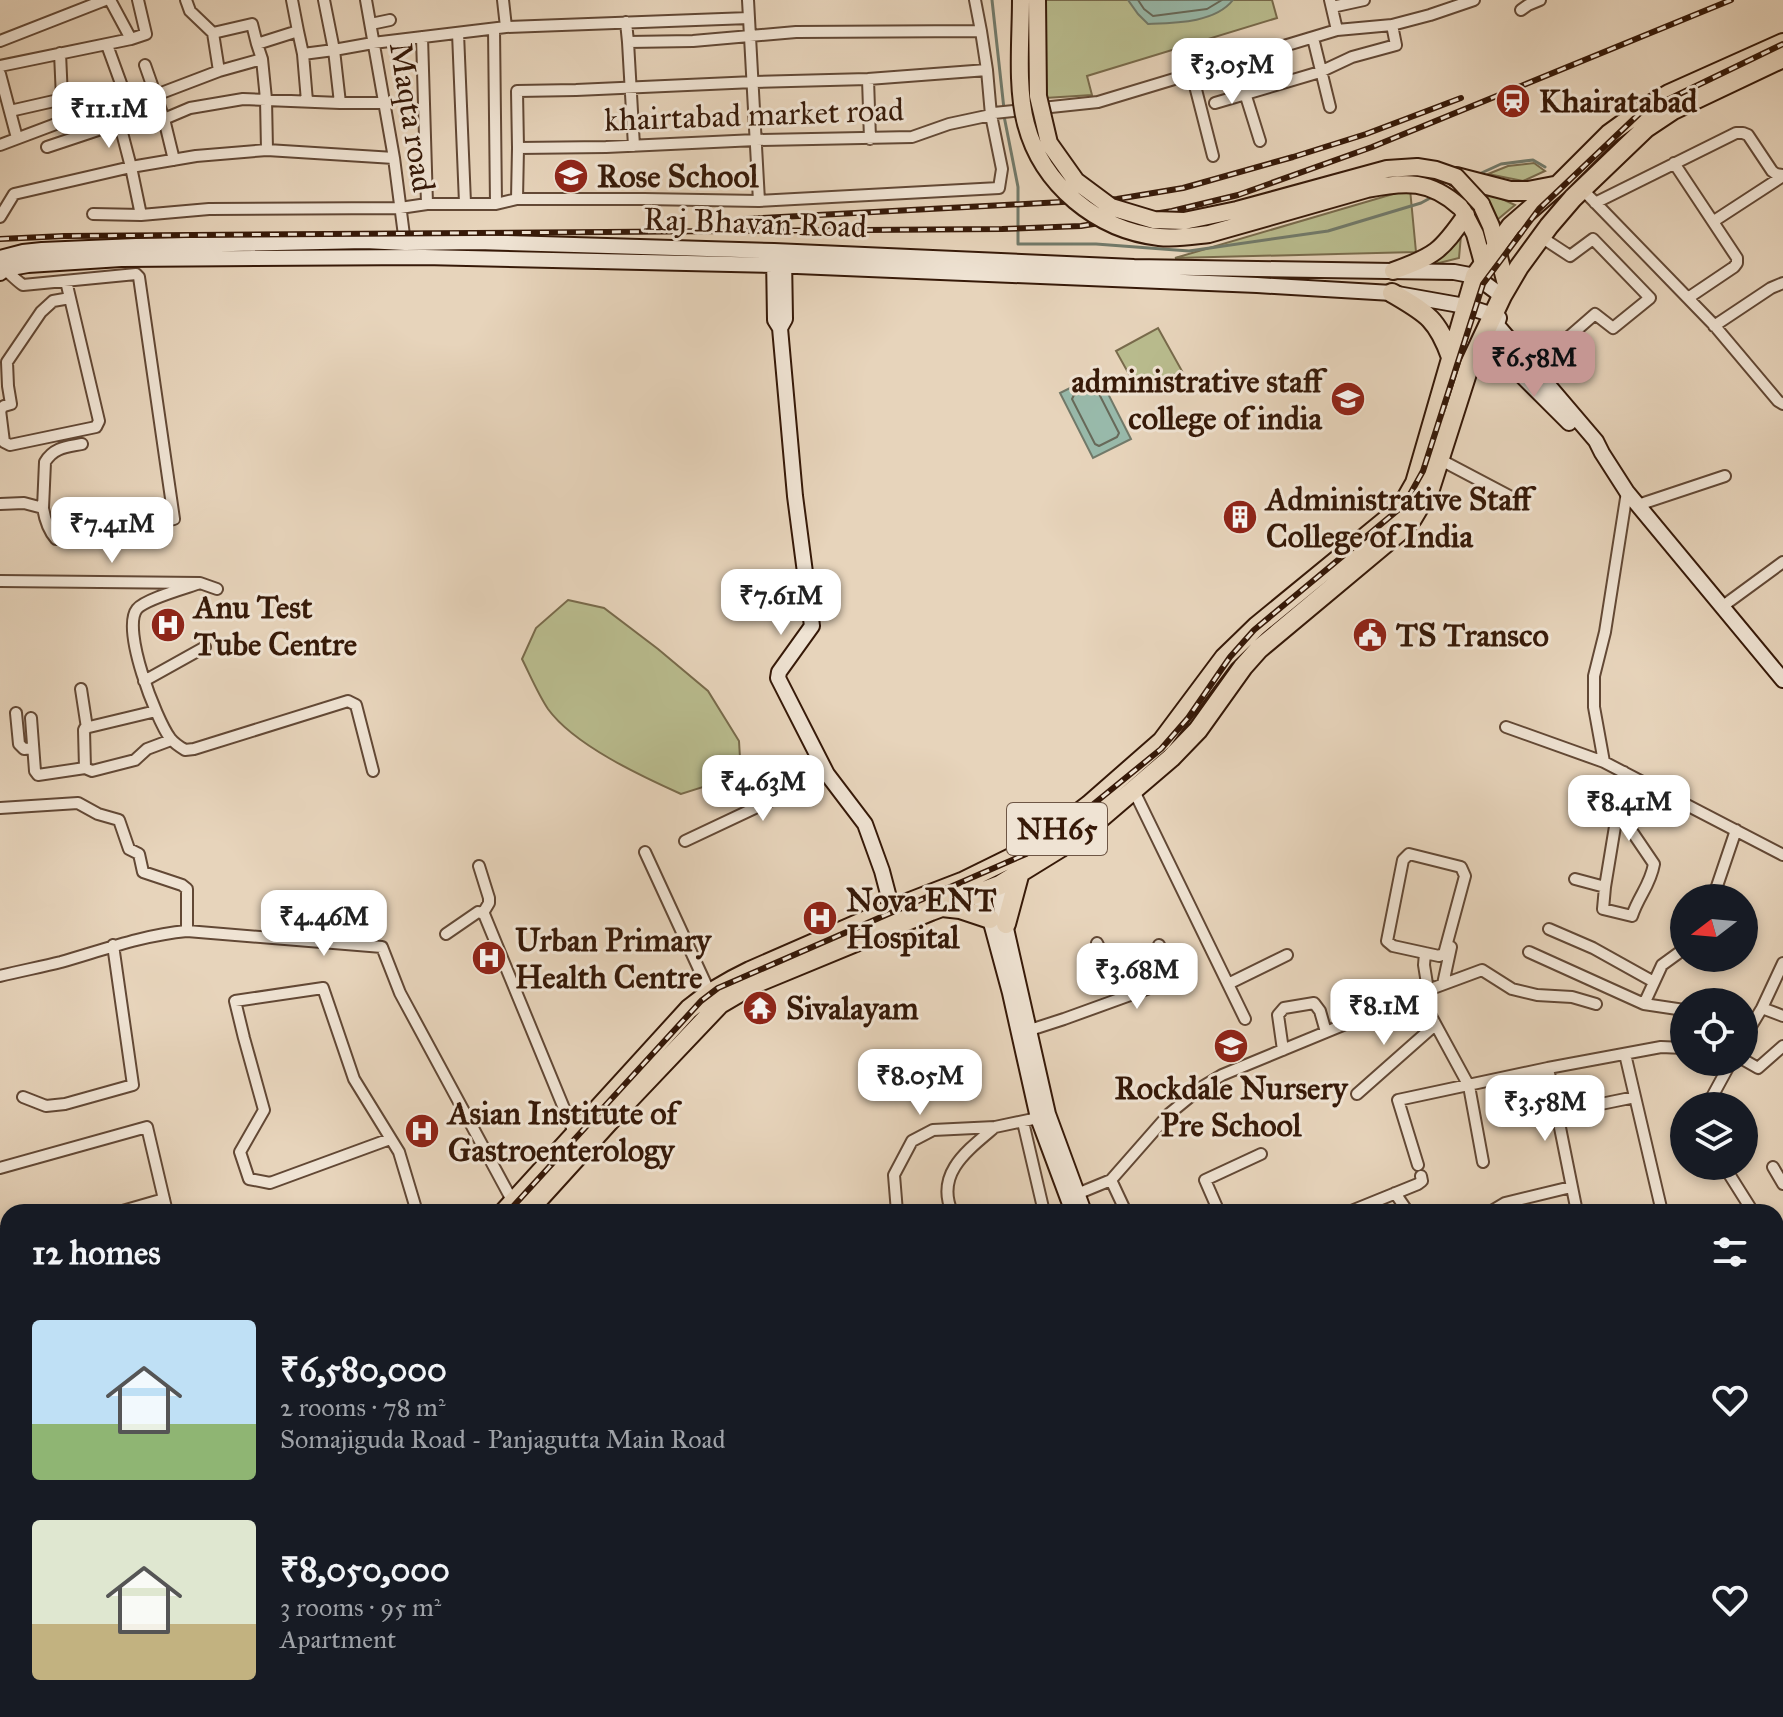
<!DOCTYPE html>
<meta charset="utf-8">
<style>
body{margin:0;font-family:"IM FELL Great Primer",serif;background:#20242c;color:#f1f3f6;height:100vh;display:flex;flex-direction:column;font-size:30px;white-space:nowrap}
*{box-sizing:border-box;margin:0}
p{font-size:26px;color:#9ea1a6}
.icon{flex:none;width:44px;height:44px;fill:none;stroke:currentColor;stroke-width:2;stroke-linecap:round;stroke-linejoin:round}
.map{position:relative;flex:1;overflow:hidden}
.panel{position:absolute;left:0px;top:1204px;width:1784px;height:514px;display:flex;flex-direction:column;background:#171b24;border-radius:24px 24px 0 0;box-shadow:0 4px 12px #0003}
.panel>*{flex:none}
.needle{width:52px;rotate:254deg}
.buttons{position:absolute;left:1670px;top:884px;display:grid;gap:16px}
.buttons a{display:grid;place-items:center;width:88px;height:88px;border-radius:50%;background:#171b24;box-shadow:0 4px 12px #0003;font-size:40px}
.price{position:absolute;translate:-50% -68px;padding:0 18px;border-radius:16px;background:#fff;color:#222;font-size:26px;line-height:52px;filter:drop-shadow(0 2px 4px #0008)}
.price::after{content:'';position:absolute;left:50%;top:48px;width:24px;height:18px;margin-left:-12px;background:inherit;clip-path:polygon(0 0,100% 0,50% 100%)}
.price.active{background:#c59692;color:#111}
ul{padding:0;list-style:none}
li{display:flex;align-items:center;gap:24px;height:200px;padding:0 32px}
li span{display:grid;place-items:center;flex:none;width:224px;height:160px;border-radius:8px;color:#555}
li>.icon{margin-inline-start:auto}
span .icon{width:96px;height:96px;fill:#fffc;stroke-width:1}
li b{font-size:34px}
h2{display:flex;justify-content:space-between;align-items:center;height:96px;padding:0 32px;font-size:34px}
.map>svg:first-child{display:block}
.green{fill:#b9bc8e;stroke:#786a4b;stroke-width:2}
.water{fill:#98b9aa;stroke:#717969;stroke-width:2}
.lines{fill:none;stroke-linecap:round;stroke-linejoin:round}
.shore{stroke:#676959;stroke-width:2}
.stream{stroke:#717969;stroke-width:3}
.street-casing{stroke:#624835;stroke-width:14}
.secondary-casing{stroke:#361908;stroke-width:18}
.primary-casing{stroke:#361908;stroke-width:20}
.highway-casing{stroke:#361908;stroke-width:22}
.street{stroke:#efe3d3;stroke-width:10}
.secondary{stroke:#efe3d3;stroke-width:14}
.primary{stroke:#e7d4bb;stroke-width:16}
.highway{stroke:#e7d4bb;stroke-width:18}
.rail-casing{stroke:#361908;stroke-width:6}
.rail{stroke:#efe3d3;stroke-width:3;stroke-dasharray:9;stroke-linecap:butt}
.primary-bridge-casing{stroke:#361908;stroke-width:20;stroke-linecap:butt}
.primary-bridge{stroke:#e7d4bb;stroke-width:16}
.labels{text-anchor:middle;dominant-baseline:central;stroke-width:6;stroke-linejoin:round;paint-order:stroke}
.shield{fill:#efe3d3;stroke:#6e5645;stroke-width:2}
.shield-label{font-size:30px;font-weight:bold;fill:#361908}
.poi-label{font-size:32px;font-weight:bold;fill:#361908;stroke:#efe3d3;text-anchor:start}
.street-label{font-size:32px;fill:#361908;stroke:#efe3d3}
</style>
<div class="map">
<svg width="1783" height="1717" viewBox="0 0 1783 1717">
<rect width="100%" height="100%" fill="#e7d4bb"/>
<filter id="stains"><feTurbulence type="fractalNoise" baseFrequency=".0025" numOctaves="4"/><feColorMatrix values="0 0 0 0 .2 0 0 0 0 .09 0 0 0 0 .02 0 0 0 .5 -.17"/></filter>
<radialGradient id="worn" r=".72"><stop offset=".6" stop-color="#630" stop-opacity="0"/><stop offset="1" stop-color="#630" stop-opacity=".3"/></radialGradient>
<path class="green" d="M 1042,0 L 1272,0 L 1277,18 L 1087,76 L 1092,95 L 1045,98 Z
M 1534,163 L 1545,171 L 1523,181 L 1488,174 L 1508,166 Z
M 1410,189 L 1416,252 L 1175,258 Z
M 1485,191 L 1515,205 L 1497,220 L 1482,194 Z
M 1461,235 L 1459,258 L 1427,266 Z
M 1158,328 L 1182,371 L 1140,394 L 1116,351 Z
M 568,600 L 604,608 L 658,649 L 708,691 L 739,741 L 740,758 L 719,782 L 681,794 C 641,776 574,745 548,709 C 538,694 530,675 522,659 L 536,628 Z"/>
<path class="water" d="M 1128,0 L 1233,0 C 1215,23 1175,23 1148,24 L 1138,14 Z
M 1098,374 L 1131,439 L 1093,458 L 1060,393 Z"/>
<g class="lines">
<path class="shore" d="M 1138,0 L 1144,9 L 1153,16 L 1207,9 L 1222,0
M 1091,386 L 1096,388 L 1119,433 L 1117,437 L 1099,446 L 1095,444 L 1072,399 L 1074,395 Z"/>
<path class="stream" d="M 992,0 L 1004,109
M 1004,116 L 1018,187 L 1018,244 L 1096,244 L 1189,251 L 1328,231 L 1421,203 L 1434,196
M 1477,175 L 1501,164 L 1533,160 L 1545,167"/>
<g class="street-casing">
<path id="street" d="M 110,0 L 131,39 L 146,34 L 138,0
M 186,0 L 190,11 L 213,33
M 292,0 L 298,31
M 324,0 L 334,50 L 340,103
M 366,0 L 394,158 L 405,243
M 503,0 L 506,27
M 748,0 L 759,201
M 975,0 L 981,31
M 1330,0 L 1337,30
M 1332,7 L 1364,0
M 1521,10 L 1528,5 L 1540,0
M 626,22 L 628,42 L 693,41 L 796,32 L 981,31 L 987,70
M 371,24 L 390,20
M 494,29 L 496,204
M 458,33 L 465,203
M 422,37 L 427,204
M 1313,38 L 1330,107
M 0,41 L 105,0
M 628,42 L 634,146
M 107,45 L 123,89
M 60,53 L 62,98
M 303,54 L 334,50 L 373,43 L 506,27 L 749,18
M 262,59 L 266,99 L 267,150
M 1235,61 L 1260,141
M 145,65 L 164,119 L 174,160
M 0,66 L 131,39
M 219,71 L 213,33 L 252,24 L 257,44
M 0,74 L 17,138
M 1192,74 L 1213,156
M 868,79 L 870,139
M 156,95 L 219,71 L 262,59 L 257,44 L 298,31 L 303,54 L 307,101
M 1215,103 L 1320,72 L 1352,57 L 1396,45 L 1392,25
M 10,111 L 76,96
M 0,145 L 85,113 L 92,132 L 110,126 L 164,119 L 190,108 L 243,99 L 340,103 L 383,103
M 47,147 L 92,132
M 1674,163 L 1737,258 L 1737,263 L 1734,267 L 1688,298
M 1582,189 L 1714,325 L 1778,401 L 1783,404
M 517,199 L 518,148
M 1595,203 L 1736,133 L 1743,133 L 1748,135 L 1772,171 L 1776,174 L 1783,175
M 93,214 L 141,215 L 209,209 L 400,208 L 427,204 L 496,204 L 517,199 L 644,199 L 759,201 L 999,188 L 1002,169 L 991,115 L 987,70 L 868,79 L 754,82 L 576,90 L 517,91 L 518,148 L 606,147 L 756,140 L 912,137 L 949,124 L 991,115 L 994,113 L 1098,102 L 1337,30 L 1392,25 L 1430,15 L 1474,0
M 141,215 L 131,167 L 196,156 L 267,150 L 394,158
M 0,217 L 14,194 L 131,167 L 120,125
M 1714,221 L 1783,176
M 0,268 C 8,270 15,280 23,285 L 136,274 L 139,277 L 174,519 L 125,530 L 56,539 C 48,530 45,520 43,508 L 24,503 L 0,504
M 1714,326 L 1771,288 L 1783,283
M 1533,368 L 1595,314 L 1613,328 L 1650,298 L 1593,239 L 1570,256 L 1541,237
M 0,410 L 4,442 L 10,445 L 96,427 L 99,421 L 66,281
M 0,410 L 4,406 L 11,404 L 8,386 L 7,362 L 41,312 L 53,301 L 70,298
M 1439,459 L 1513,498
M 1627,492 L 1605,632 L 1594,676 L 1594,707 L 1604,762 L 1783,855
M 1638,505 L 1725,476
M 43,508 L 45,462 C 54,447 67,447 82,444
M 0,581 L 200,583 L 217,589
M 200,583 C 186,588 145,599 137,609 C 121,629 156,719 170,738 C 174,743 180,747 185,750 L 194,749 L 348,701 L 356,705 L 373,771
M 1723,606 L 1783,562
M 144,681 L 205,647
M 81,689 L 87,728
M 16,713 L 19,744 L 24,749 L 33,748
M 31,718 L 35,771 L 38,775 L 85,768 L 84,730 L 85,728 L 156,711
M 1506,727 L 1604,762
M 85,768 L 92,771 L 135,760 L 147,749 L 171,740
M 1134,791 L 1245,1019
M 0,808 L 78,803 L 98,814 L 119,820 L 129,849 L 139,854 L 143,872 L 182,885 L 187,889 L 187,931
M 1618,811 L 1654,864 C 1650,886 1639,895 1632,916 L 1603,909 L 1605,887 L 1624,772
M 685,841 L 827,774
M 645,852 L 710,993
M 479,866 L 489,898 L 489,903 L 483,913
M 1575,879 L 1605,887
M 1713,898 L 1736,830
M 1549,929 L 1593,948 L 1654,982
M 446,934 L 478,912 L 484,914 L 575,1135
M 1097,943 L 1123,997
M 1529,952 L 1644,1004 L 1684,1010
M 1425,953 L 1439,956 L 1444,954 L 1465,876 L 1461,867 L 1409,854 L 1403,860 L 1387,941 L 1393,946 L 1425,953 L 1424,965 L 1428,990
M 0,976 C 20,971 41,967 61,962 C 103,950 143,935 187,931 L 382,947 L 400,993 L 513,1202
M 1228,984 L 1287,955
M 1443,984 L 1451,947
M 1419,994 L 1469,1086 L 1483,1162
M 1644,1004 L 1662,965 L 1684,949
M 1762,1008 L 1783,1016
M 1030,1030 L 1064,1019 L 1169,981 L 1172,977 L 1159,945
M 1744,1038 L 1762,1008 L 1783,963
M 1283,1050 L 1278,1015 L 1284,1008 L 1314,1003 L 1320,1011 L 1326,1032
M 1625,1054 L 1662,1212
M 1744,1060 L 1758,1068 L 1783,1046
M 1548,1068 L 1577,1212
M 1357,1094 L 1435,1025
M 23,1097 L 46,1106 L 65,1104 L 133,1085 L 113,945
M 1707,1106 L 1731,1062
M 1557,1113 L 1635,1097
M 1023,1122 L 1044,1212
M 390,1139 L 270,1183 L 249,1179 L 240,1152 L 264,1110 L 244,1038 L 235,1001 L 323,988 L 354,1079 L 399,1152 L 417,1212
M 1418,1165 L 1398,1100 L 1548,1068 L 1661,1047 L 1684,1048
M 1724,1166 L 1753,1212
M 1773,1167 L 1783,1184
M 0,1168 L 147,1127 L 167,1212
M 1111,1180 L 1126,1212
M 1395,1193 L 1408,1212
M 1077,1194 L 1111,1180 L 1169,1114 L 1202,1087 L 1222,1075 L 1428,990 L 1482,970 L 1512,989 L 1537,995 L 1572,997 L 1596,1004
M 119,1212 L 164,1199
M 897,1212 L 894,1175 L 912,1141 L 933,1130 L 995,1127 L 1038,1118
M 952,1212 C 935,1173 968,1150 995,1127
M 1219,1212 L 1205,1180 L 1261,1154
M 1349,1212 L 1418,1184 L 1422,1181 L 1421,1176
M 1490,1212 L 1505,1203 L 1571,1187
M 0,1232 L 8,1249
M 1776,1345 L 1783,1370
M 0,1380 L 8,1379
M 1776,1428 L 1783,1429
M 0,1514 L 8,1513
M 1776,1538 L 1783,1539
M 0,1615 L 7,1615
M 1776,1674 L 1783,1702
M 993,1710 L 995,1717
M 1136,1710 L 1139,1717
M 1338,1710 L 1340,1714
M 1665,1710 L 1676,1717
M 924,1717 L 931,1710"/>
</g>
<g class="secondary-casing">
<path id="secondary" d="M 774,256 L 775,320 L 780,328 L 795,496 L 812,626 L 779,672 L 778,678 L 827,774 L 865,824 L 882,871 L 892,909
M 0,258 L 23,252 L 42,250 L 136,246 L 365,241 L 405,243 L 477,242 L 774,251 L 1134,267 L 1454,272 L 1475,276 L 1502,296
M 0,273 L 5,269 L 28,265 L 121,259 L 424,257 L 773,265 L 1257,285 L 1392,293 L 1465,306 L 1493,315
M 1497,325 L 1596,441 L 1602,453 L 1627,492 L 1783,680
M 780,328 L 785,319 L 784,257
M 1484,363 L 1499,318
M 1470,364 L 1498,362 L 1513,367 L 1569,423
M 1000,885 L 1000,902 L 1048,1114 L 1084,1212
M 974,894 L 985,905 L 990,919 L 1010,993 L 1038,1118 L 1073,1212
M 1776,1251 L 1783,1252
M 100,1710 L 104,1717
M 1261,1710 L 1263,1717
M 1272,1710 L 1274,1717"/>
</g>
<g class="primary-casing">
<path id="primary" d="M 1481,204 L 1491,226 L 1507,288
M 1462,209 L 1475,234 L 1483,263
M 1393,271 C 1435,256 1441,251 1466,215
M 1769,1717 L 1783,1711"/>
</g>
<g class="highway-casing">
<path id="highway" d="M 1456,177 L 1510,191 L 1528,191 L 1554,186
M 1392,293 C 1426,313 1437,318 1451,357
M 942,907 L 960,909 L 990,919
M 1006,924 L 1020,872
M 504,1212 L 689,1009 C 708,993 727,982 750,971 L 892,909 L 962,882 L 1021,853 L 1046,838 L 1089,805 L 1162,741 L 1224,658 L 1257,626 L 1390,517 L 1403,504 L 1415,483 L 1475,276 L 1511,226 L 1557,186 L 1609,134 L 1645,108 L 1669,94 L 1783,43
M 527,1212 L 625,1104 L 720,1004 L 754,984 L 931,911 L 1000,885 L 1060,848 L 1095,823 L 1171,758 L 1198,730 L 1243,667 L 1259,649 L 1399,532 L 1412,519 L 1430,489 L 1470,364 L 1502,296 L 1519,267 L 1549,226 L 1573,198 L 1646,128 L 1673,110 L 1783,58
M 12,1717 L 20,1710
M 36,1717 L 44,1710"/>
</g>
<use href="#street" class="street"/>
<use href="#secondary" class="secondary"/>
<use href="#primary" class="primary"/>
<use href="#highway" class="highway"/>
<g class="rail-casing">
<path id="rail" d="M 745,219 L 1117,199 L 1183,188 L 1293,157 L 1366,134 L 1461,98
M 0,239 L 64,236 L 1002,229 L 1081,226 L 1172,211 L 1238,195 L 1372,147 L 1731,0
M 508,1212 L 701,1001 L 718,988 L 1026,854 L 1085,811 L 1161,749 L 1188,718 L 1230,657 L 1254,630 L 1404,505 L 1423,471 L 1483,284 L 1539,209 L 1640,113 L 1783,44
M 31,1717 L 38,1710"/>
</g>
<use href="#rail" class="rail"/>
<g class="primary-bridge-casing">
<path id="primary-bridge" d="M 1021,0 C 1021,38 1016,87 1026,124 C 1042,185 1097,230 1159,237 C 1176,239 1192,236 1209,234 L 1367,189 C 1406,181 1430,180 1460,207
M 1037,0 L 1038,96 L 1049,143 L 1076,181 L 1111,207 L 1154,220 L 1184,221 L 1237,210 L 1387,169 L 1417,167 L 1436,170 L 1456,177 L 1481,204"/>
</g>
<use href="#primary-bridge" class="primary-bridge"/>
</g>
<defs>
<g id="station-disc" transform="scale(1.8)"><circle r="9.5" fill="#8f2418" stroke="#efe3d3"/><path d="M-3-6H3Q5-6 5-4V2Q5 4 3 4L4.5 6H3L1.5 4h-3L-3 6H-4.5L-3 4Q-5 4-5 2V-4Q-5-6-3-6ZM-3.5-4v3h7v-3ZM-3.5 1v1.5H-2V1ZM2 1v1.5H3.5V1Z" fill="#fff"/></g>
<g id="university-disc" transform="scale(1.8)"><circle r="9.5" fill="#8f2418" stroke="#efe3d3"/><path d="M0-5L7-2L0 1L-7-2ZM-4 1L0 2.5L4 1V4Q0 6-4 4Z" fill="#fff"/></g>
<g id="building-disc" transform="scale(1.8)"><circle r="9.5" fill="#8f2418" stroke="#efe3d3"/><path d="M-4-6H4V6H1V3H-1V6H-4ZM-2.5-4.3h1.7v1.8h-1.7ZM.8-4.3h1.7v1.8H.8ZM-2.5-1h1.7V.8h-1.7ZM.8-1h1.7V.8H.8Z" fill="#fff"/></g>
<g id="hospital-disc" transform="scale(1.8)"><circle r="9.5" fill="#8f2418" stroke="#efe3d3"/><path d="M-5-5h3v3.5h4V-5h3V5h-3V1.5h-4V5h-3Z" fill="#fff"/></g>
<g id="civic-disc" transform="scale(1.8)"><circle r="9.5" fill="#8f2418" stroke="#efe3d3"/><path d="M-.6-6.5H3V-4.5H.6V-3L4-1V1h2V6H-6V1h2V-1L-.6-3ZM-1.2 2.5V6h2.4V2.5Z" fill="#fff"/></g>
<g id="temple-disc" transform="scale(1.8)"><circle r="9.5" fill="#8f2418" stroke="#efe3d3"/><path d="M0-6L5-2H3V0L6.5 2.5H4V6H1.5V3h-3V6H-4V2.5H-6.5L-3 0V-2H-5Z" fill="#fff"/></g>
</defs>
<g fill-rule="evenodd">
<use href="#station-disc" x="1513" y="101"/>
<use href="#university-disc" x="571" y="176"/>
<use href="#university-disc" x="1348" y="399"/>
<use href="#building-disc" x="1240" y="517"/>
<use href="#hospital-disc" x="168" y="625"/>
<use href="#civic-disc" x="1370" y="635"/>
<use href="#hospital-disc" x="820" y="918"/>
<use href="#hospital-disc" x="489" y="958"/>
<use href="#temple-disc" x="760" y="1008"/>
<use href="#university-disc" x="1231" y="1046"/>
<use href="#hospital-disc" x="422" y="1131"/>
</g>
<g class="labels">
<rect class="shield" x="1007" y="803" width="100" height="52" rx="6"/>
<g class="shield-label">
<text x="1057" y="829">NH65</text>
</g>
<g class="poi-label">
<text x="1539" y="101">Khairatabad</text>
<text x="597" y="176">Rose School</text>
<text x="1322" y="381" text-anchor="end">administrative staff<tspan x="1322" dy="37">college of india</tspan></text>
<text x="1266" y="499">Administrative Staff<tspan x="1266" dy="37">College of India</tspan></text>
<text x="194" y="607">Anu Test<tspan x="194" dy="37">Tube Centre</tspan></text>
<text x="1396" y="635">TS Transco</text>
<text x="846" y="900">Nova ENT<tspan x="846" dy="37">Hospital</tspan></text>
<text x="515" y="940">Urban Primary<tspan x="515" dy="37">Health Centre</tspan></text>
<text x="786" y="1008">Sivalayam</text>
<text x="1231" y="1088" text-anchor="middle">Rockdale Nursery<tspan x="1231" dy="37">Pre School</tspan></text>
<text x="448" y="1113">Asian Institute of<tspan x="448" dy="37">Gastroenterology</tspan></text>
</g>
<g class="street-label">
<text transform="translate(754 115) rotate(-2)">khairtabad market road</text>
<text transform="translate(412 117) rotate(81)">Maqta road</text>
<text transform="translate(755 223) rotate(2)">Raj Bhavan Road</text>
</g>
</g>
<rect width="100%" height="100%" filter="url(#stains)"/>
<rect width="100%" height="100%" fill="url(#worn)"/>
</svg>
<div class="buttons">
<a><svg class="needle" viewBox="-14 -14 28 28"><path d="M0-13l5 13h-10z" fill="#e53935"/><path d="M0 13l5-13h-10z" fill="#9ea1a6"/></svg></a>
<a><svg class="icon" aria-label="locate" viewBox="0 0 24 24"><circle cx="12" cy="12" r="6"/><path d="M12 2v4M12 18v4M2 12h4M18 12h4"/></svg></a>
<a><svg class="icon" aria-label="layers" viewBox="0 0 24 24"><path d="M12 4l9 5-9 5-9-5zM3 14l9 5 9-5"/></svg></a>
</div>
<b class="price" style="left:1232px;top:106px">₹3.05M</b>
<b class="price" style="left:109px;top:150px">₹11.1M</b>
<b class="price active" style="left:1534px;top:399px">₹6.58M</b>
<b class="price" style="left:112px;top:565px">₹7.41M</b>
<b class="price" style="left:781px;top:637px">₹7.61M</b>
<b class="price" style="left:763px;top:823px">₹4.63M</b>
<b class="price" style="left:1629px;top:843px">₹8.41M</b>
<b class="price" style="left:324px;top:958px">₹4.46M</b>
<b class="price" style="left:1137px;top:1011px">₹3.68M</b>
<b class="price" style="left:1384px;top:1047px">₹8.1M</b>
<b class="price" style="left:920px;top:1117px">₹8.05M</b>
<b class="price" style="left:1545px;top:1143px">₹3.58M</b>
<section class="panel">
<h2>12 homes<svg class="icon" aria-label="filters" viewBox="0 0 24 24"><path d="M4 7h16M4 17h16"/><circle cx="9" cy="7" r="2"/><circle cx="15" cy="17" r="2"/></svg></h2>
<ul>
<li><span style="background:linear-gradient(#bfe0f5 65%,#8fb573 0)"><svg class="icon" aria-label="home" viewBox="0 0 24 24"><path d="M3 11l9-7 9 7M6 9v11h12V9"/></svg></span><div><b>₹6,580,000</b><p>2 rooms · 78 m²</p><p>Somajiguda Road - Panjagutta Main Road</p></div><svg class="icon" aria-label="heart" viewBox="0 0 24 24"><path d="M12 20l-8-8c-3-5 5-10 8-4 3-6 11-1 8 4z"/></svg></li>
<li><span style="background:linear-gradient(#dfe7d0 65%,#c2b280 0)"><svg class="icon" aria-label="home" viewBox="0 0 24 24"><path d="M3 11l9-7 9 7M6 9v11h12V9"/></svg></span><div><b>₹8,050,000</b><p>3 rooms · 95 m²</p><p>Apartment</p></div><svg class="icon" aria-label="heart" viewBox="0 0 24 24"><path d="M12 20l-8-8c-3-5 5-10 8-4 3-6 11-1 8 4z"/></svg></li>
</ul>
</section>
</div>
